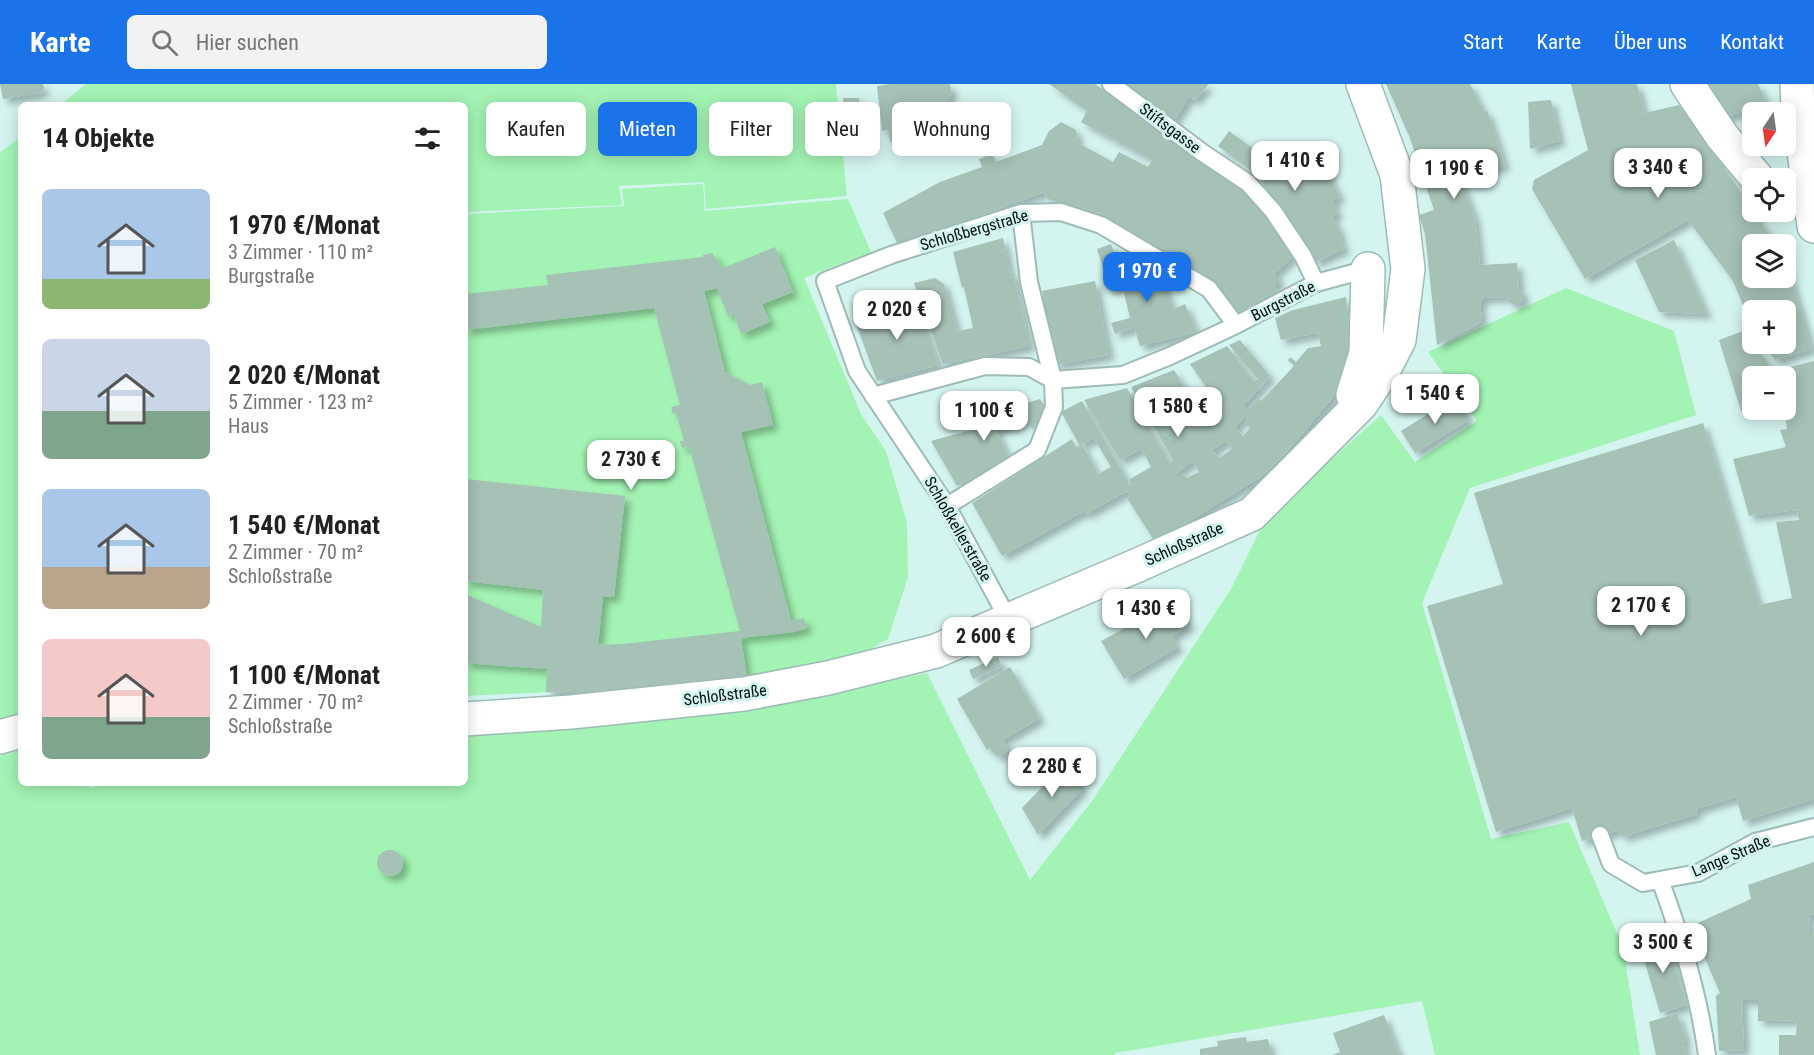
<!DOCTYPE html>
<html lang="de">
<meta charset="utf-8">
<style>
body{margin:0;font-family:"Roboto Condensed",sans-serif;background:#f2f2f2;color:#222;height:100vh;display:flex;flex-direction:column;font-size:22px;white-space:nowrap}
*{box-sizing:border-box;margin:0}
p{font-size:20px;color:#767676}
.icon{flex:none;width:33px;height:33px;fill:none;stroke:currentColor;stroke-width:2;stroke-linecap:round;stroke-linejoin:round}
.map{position:relative;flex:1;overflow:hidden}
.sheet{position:absolute;left:18px;top:18px;width:450px;height:684px;display:flex;flex-direction:column;background:#fff;border-radius:9px;box-shadow:0 3px 15px #0003}
.sheet>*{flex:none}
.guide{position:absolute;left:486px;top:18px;width:570px;height:54px;display:flex;gap:12px}
.needle{width:39px;rotate:193deg}
.tools{position:absolute;left:1742px;top:18px;display:grid;gap:12px}
.tools a{display:grid;place-items:center;width:54px;height:54px;border-radius:9px;background:#fff;box-shadow:0 3px 15px #0003;font-size:30px}
.price{position:absolute;translate:-50% -51px;padding:0 14px;border-radius:12px;background:#fff;color:#222;font-size:20px;line-height:39px;filter:drop-shadow(0 2px 3px #0008)}
.price::after{content:'';position:absolute;left:50%;top:36px;width:18px;height:14px;margin-left:-9px;background:inherit;clip-path:polygon(0 0,100% 0,50% 100%)}
.price.selected{background:#1a73e8;color:#fff}
ul{padding:0;list-style:none}
li{display:flex;align-items:center;gap:18px;height:150px;padding:0 24px}
li span{display:grid;place-items:center;flex:none;width:168px;height:120px;border-radius:9px;color:#555}
li>.icon{margin-inline-start:auto}
span .icon{width:72px;height:72px;fill:#fffc;stroke-width:1}
li b{font-size:26px}
h2{display:flex;justify-content:space-between;align-items:center;height:72px;padding:0 24px;font-size:26px}
.tag{padding:0 21px;border-radius:9px;background:#fff;box-shadow:0 3px 15px #0003;font-size:21px;line-height:54px}
.tag.selected{background:#1a73e8;color:#fff}
header{display:flex;align-items:center;gap:36px;box-sizing:border-box;height:84px;padding:0 30px;background:#1a73e8;color:#fff}
header strong{font-size:28px}
nav{display:flex;gap:33px;margin-inline-start:auto;font-size:21px}
.search{width:420px;height:54px;background:#f2f2f2;display:flex;align-items:center;gap:15px;box-sizing:border-box;padding:0 21px;border-radius:9px;color:#767676;font-size:22px}
.map>svg:first-child{display:block}
.green{fill:#a3f3b4}
.building{fill:#a6c1b6;fill-rule:evenodd;filter:url(#shadow)}
.lines{fill:none;stroke-linecap:round;stroke-linejoin:round}
.lane-casing{stroke:#9dbbb7;stroke-width:20}
.street-casing{stroke:#9dbbb7;stroke-width:36}
.lane{stroke:#fff;stroke-width:16}
.street{stroke:#fff;stroke-width:33}
.labels{text-anchor:middle;dominant-baseline:central;stroke-width:6;stroke-linejoin:round;paint-order:stroke}
.street-label{font-size:16px;fill:#06100f;stroke:#d4f4f0}
</style>
<header>
<strong>Karte</strong>
<div class="search"><svg class="icon" aria-label="search" viewBox="0 0 24 24"><circle cx="10" cy="10" r="6"/><path d="M15 15l6 6"/></svg>Hier suchen</div>
<nav><a>Start</a><a>Karte</a><a>Über uns</a><a>Kontakt</a></nav>
</header>
<div class="map">
<svg width="1814" height="971" viewBox="0 0 1814 971">
<defs>
<filter id="shadow"><feDropShadow dx="5.5" dy="5.5" stdDeviation="3" flood-color="#0004"/></filter>
</defs>
<rect width="100%" height="100%" fill="#d4f4f0"/>
<path class="green" d="M 86,0 L 836,0 L 847,112 L 706,125 L 704,98 L 619,102 L 622,121 L 465,128 L 465,21 L 60,21 Z
M 21,52 L 21,635 L 0,640 L 0,69 Z
M 703,100 L 705,127 L 848,115 L 871,168 L 804,194 L 861,330 L 886,367 L 907,439 L 908,493 L 888,555 L 854,574 L 747,594 L 603,610 L 546,608 L 465,612 L 465,130 L 624,122 L 622,105 Z
M 1566,204 L 1674,247 L 1696,331 L 1470,404 L 1422,519 L 1491,755 L 1569,738 L 1623,863 L 1640,971 L 1435,971 L 1422,917 L 1115,969 L 1115,971 L 0,971 L 0,672 L 21,666 L 21,699 L 88,699 L 90,704 L 106,699 L 465,699 L 465,649 L 783,619 L 927,589 L 1030,796 L 1092,717 L 1231,505 L 1266,434 L 1381,331 L 1415,378 L 1477,337 L 1428,268 Z"/>
<path class="building" d="M 0,0 L 43,0 L 44,4 L 42,8 L 3,15 Z
M 890,0 L 950,0 L 952,9 L 941,25 L 929,27 L 931,36 L 925,42 L 911,44 L 912,51 L 907,56 L 890,58 L 888,46 L 882,47 L 877,2 Z
M 1049,0 L 1095,0 L 1258,118 L 1293,172 L 1274,190 L 1280,196 L 1274,202 L 1280,209 L 1233,231 L 1180,179 L 1095,127 L 1047,115 L 1045,108 L 898,161 L 883,129 L 940,98 L 982,83 L 979,75 L 993,70 L 996,78 L 1042,61 L 1049,47 L 1061,38 L 1076,46 L 1078,59 L 1113,78 L 1119,68 L 1148,83 L 1152,76 L 1081,38 L 1087,27 Z
M 1120,0 L 1209,0 L 1195,16 L 1189,13 L 1173,38 Z
M 1386,0 L 1470,0 L 1484,28 L 1487,26 L 1505,82 L 1482,87 L 1482,89 L 1460,94 L 1475,134 L 1480,181 L 1517,179 L 1519,205 L 1523,208 L 1524,215 L 1518,221 L 1515,221 L 1509,218 L 1507,213 L 1484,214 L 1480,218 L 1482,238 L 1437,261 L 1425,150 L 1419,131 L 1434,126 L 1410,54 Z
M 1571,0 L 1637,0 L 1644,29 L 1679,21 L 1716,71 L 1775,160 L 1752,160 L 1752,194 L 1785,194 L 1786,179 L 1812,265 L 1775,276 L 1763,260 L 1785,260 L 1785,226 L 1752,226 L 1752,243 L 1733,197 L 1688,136 L 1585,195 L 1532,105 L 1534,96 L 1588,66 Z
M 1700,0 L 1758,0 L 1766,18 L 1722,35 Z
M 843,14 L 859,14 L 859,35 L 844,35 Z
M 1551,16 L 1560,57 L 1530,65 L 1528,18 Z
M 1229,47 L 1263,72 L 1267,64 L 1274,61 L 1281,62 L 1285,70 L 1312,65 L 1317,92 L 1327,87 L 1340,113 L 1332,117 L 1338,129 L 1332,132 L 1342,151 L 1339,152 L 1345,164 L 1316,178 L 1257,91 L 1218,62 Z
M 1003,154 L 1010,190 L 1013,188 L 1030,262 L 943,280 L 914,199 L 935,194 L 944,200 L 957,247 L 973,244 L 964,203 L 962,204 L 953,168 Z
M 1674,156 L 1707,230 L 1659,228 L 1635,176 Z
M 1111,160 L 1125,200 L 1130,199 L 1132,204 L 1142,200 L 1136,183 L 1156,178 L 1173,225 L 1185,220 L 1197,248 L 1140,262 L 1134,243 L 1115,250 L 1111,239 L 1130,234 L 1122,201 L 1110,205 L 1097,165 Z
M 775,163 L 793,208 L 762,220 L 770,238 L 741,250 L 734,230 L 728,232 L 717,204 L 704,207 L 725,288 L 750,301 L 762,298 L 773,341 L 741,348 L 791,537 L 804,534 L 807,544 L 794,548 L 741,554 L 747,594 L 603,610 L 546,608 L 547,585 L 465,579 L 465,510 L 541,543 L 543,506 L 465,497 L 465,395 L 625,412 L 614,513 L 603,512 L 598,561 L 623,560 L 740,547 L 689,362 L 682,364 L 680,357 L 684,357 L 676,329 L 673,330 L 671,323 L 680,321 L 654,224 L 465,246 L 465,210 L 548,201 L 546,191 L 703,173 L 703,171 L 712,169 L 723,184 Z
M 1095,197 L 1109,271 L 1055,281 L 1042,207 Z
M 1346,213 L 1353,284 L 1332,314 L 1285,370 L 1262,392 L 1155,458 L 1127,414 L 1130,412 L 1127,407 L 1086,430 L 1084,427 L 1002,472 L 972,419 L 1072,355 L 1076,363 L 1080,362 L 1061,328 L 1082,317 L 1130,401 L 1131,400 L 1128,396 L 1151,383 L 1147,375 L 1141,365 L 1120,376 L 1084,316 L 1127,304 L 1170,379 L 1173,376 L 1131,303 L 1174,286 L 1199,329 L 1207,323 L 1206,321 L 1215,316 L 1190,280 L 1227,262 L 1254,297 L 1258,295 L 1229,261 L 1240,256 L 1270,292 L 1243,322 L 1248,326 L 1258,314 L 1261,317 L 1294,282 L 1288,276 L 1290,273 L 1296,278 L 1308,264 L 1321,262 L 1318,249 L 1281,256 L 1275,234 L 1293,226 ZM 1245,333 L 1248,335 L 1245,339 L 1250,344 L 1243,352 L 1235,343 ZM 1094,354 L 1111,383 L 1098,390 L 1082,360 ZM 1226,357 L 1232,365 L 1219,374 L 1212,366 ZM 1192,377 L 1199,388 L 1186,394 L 1184,390 L 1178,394 L 1176,390 Z
M 914,214 L 939,281 L 877,297 L 855,237 Z
M 1743,247 L 1769,280 L 1771,292 L 1752,292 L 1752,324 L 1741,327 L 1719,256 Z
M 1814,277 L 1814,715 L 1743,737 L 1736,713 L 1696,725 L 1697,730 L 1622,753 L 1620,746 L 1582,757 L 1572,724 L 1496,748 L 1427,522 L 1503,500 L 1474,409 L 1703,339 L 1759,521 L 1792,514 L 1776,438 L 1799,436 L 1797,426 L 1749,432 L 1733,375 L 1786,363 L 1780,346 L 1787,345 L 1784,326 L 1785,326 L 1785,292 L 1779,292 L 1778,286 Z
M 1455,313 L 1469,336 L 1415,369 L 1401,347 Z
M 1040,315 L 1047,326 L 1032,345 L 1028,336 L 996,346 L 1010,375 L 957,402 L 931,357 L 971,346 L 968,339 L 970,336 Z
M 1175,517 L 1190,541 L 1172,552 L 1178,563 L 1124,595 L 1101,557 Z
M 998,573 L 1002,582 L 973,595 L 969,586 Z
M 1010,583 L 1040,634 L 1003,656 L 1007,664 L 1006,668 L 999,672 L 995,671 L 990,664 L 987,666 L 957,615 Z
M 1066,678 L 1083,704 L 1038,751 L 1022,724 Z
M377 779a13 13 0 1 1 26 0a13 13 0 1 1-26 0Z
M 1814,778 L 1814,830 L 1809,831 L 1810,848 L 1814,848 L 1814,971 L 1779,971 L 1779,951 L 1796,951 L 1797,936 L 1758,937 L 1758,916 L 1742,916 L 1744,966 L 1719,967 L 1716,912 L 1720,909 L 1691,842 L 1751,815 L 1748,801 Z
M 1665,851 L 1687,921 L 1660,929 L 1639,859 Z
M 1677,929 L 1686,957 L 1683,958 L 1687,971 L 1656,971 L 1649,938 Z
M 1384,931 L 1398,969 L 1402,968 L 1403,971 L 1332,971 L 1340,968 L 1333,949 Z
M 1246,953 L 1247,958 L 1268,955 L 1271,971 L 1200,971 L 1200,965 L 1218,962 L 1217,957 Z"/>
<g class="lines">
<g class="lane-casing">
<path id="lane" d="M 1111,0 L 1203,69 L 1248,99 L 1273,127 L 1303,172 L 1316,199
M 873,312 L 985,282 L 1029,283 L 1053,296 L 1123,291 L 1170,272 L 1236,241 L 1316,199 L 1368,185
M 947,422 L 1037,366 L 1054,323 L 1053,296 L 1029,198 L 1021,129
M 1008,535 L 947,422 L 857,287 L 825,197 L 891,171 L 1021,129 L 1061,128 L 1101,141 L 1209,205 L 1236,241
M 1600,751 L 1611,780 L 1643,799 L 1698,789 L 1755,758 L 1814,743
M 1660,796 C 1681,852 1699,912 1707,971"/>
</g>
<g class="street-casing">
<path id="street" d="M 1687,0 L 1722,52 L 1757,94
M 1797,0 L 1798,23 L 1814,142
M 1353,311 L 1366,269 L 1368,185
M 465,635 L 571,628 L 744,610 L 828,594 L 936,567 L 1138,481 L 1252,430 L 1361,320 L 1383,287 L 1399,256 L 1408,185 L 1397,91 L 1363,0
M 0,653 L 21,647"/>
</g>
<use href="#lane" class="lane"/>
<use href="#street" class="street"/>
</g>
<g class="labels">
<g class="street-label">
<text transform="translate(1170 44) rotate(37)">Stiftsgasse</text>
<text transform="translate(974 146) rotate(-16)">Schloßbergstraße</text>
<text transform="translate(1283 217) rotate(-27)">Burgstraße</text>
<text transform="translate(958 445) rotate(60)">Schloßkellerstraße</text>
<text transform="translate(1184 460) rotate(-24)">Schloßstraße</text>
<text transform="translate(725 611) rotate(-7)">Schloßstraße</text>
<text transform="translate(1731 772) rotate(-23)">Lange Straße</text>
</g>
</g>
</svg>
<div class="tools">
<a><svg class="needle" viewBox="-14 -14 28 28"><path d="M0-13l5 13h-10z" fill="#e53935"/><path d="M0 13l5-13h-10z" fill="#767676"/></svg></a>
<a><svg class="icon" aria-label="locate" viewBox="0 0 24 24"><circle cx="12" cy="12" r="6"/><path d="M12 2v4M12 18v4M2 12h4M18 12h4"/></svg></a>
<a><svg class="icon" aria-label="layers" viewBox="0 0 24 24"><path d="M12 4l9 5-9 5-9-5zM3 14l9 5 9-5"/></svg></a>
<a>+</a>
<a>−</a>
</div>
<b class="price" style="left:1295px;top:108px">1 410 €</b>
<b class="price" style="left:1658px;top:115px">3 340 €</b>
<b class="price" style="left:1454px;top:116px">1 190 €</b>
<b class="price selected" style="left:1147px;top:219px">1 970 €</b>
<b class="price" style="left:897px;top:257px">2 020 €</b>
<b class="price" style="left:1435px;top:341px">1 540 €</b>
<b class="price" style="left:1178px;top:354px">1 580 €</b>
<b class="price" style="left:984px;top:358px">1 100 €</b>
<b class="price" style="left:631px;top:407px">2 730 €</b>
<b class="price" style="left:1641px;top:553px">2 170 €</b>
<b class="price" style="left:1146px;top:556px">1 430 €</b>
<b class="price" style="left:986px;top:584px">2 600 €</b>
<b class="price" style="left:1052px;top:714px">2 280 €</b>
<b class="price" style="left:1663px;top:890px">3 500 €</b>
<div class="guide">
<a class="tag">Kaufen</a>
<a class="tag selected">Mieten</a>
<a class="tag">Filter</a>
<a class="tag">Neu</a>
<a class="tag">Wohnung</a>
</div>
<section class="sheet">
<h2>14 Objekte<svg class="icon" aria-label="filters" viewBox="0 0 24 24"><path d="M4 7h16M4 17h16"/><circle cx="9" cy="7" r="2"/><circle cx="15" cy="17" r="2"/></svg></h2>
<ul>
<li><span style="background:linear-gradient(#a9c7e8 75%,#8fb573 0)"><svg class="icon" aria-label="home" viewBox="0 0 24 24"><path d="M3 11l9-7 9 7M6 9v11h12V9"/></svg></span><div><b>1 970 €/Monat</b><p>3 Zimmer · 110 m²</p><p>Burgstraße</p></div></li>
<li><span style="background:linear-gradient(#c9d6e8 60%,#7fa58c 0)"><svg class="icon" aria-label="home" viewBox="0 0 24 24"><path d="M3 11l9-7 9 7M6 9v11h12V9"/></svg></span><div><b>2 020 €/Monat</b><p>5 Zimmer · 123 m²</p><p>Haus</p></div></li>
<li><span style="background:linear-gradient(#a9c7e8 65%,#b9a48a 0)"><svg class="icon" aria-label="home" viewBox="0 0 24 24"><path d="M3 11l9-7 9 7M6 9v11h12V9"/></svg></span><div><b>1 540 €/Monat</b><p>2 Zimmer · 70 m²</p><p>Schloßstraße</p></div></li>
<li><span style="background:linear-gradient(#f6c9c9 65%,#7fa58c 0)"><svg class="icon" aria-label="home" viewBox="0 0 24 24"><path d="M3 11l9-7 9 7M6 9v11h12V9"/></svg></span><div><b>1 100 €/Monat</b><p>2 Zimmer · 70 m²</p><p>Schloßstraße</p></div></li>
</ul>
</section>
</div>
